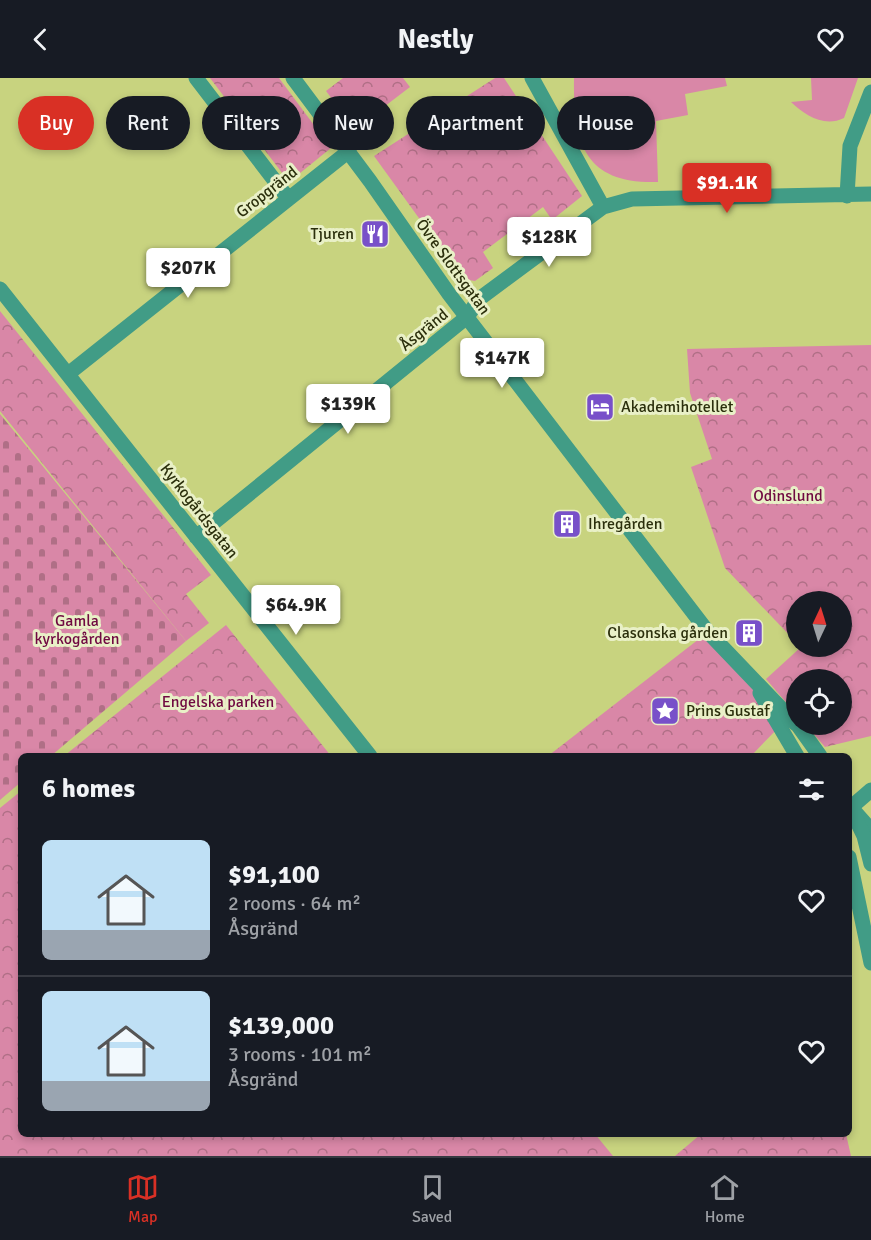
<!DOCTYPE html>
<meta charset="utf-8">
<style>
body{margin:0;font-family:Signika,sans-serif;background:#242831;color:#f1f3f6;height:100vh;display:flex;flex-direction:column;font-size:22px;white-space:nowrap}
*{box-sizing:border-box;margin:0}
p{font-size:20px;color:#9ea1a6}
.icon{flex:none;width:33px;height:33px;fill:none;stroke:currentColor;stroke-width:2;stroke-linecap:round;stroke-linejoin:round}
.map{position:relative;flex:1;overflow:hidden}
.details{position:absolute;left:18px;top:675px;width:834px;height:384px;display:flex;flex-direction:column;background:#171b24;border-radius:9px;box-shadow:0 3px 9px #0003}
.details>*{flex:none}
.top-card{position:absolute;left:18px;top:18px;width:836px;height:54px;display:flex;gap:12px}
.needle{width:39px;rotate:4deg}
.tools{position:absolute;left:786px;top:513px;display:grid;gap:12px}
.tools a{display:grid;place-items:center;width:66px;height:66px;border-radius:50%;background:#171b24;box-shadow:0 3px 9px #0003;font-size:30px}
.price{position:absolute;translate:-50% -51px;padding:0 14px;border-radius:6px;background:#fff;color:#222;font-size:20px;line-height:39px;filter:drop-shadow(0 2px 3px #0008)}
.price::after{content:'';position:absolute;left:50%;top:36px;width:18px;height:14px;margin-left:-9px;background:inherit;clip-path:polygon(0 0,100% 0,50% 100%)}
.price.on{background:#d93025;color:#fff}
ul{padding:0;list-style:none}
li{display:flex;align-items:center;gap:18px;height:150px;padding:0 24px}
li+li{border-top:2px solid #363941}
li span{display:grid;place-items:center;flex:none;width:168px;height:120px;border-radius:9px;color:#555}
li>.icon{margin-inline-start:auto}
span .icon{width:72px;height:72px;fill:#fffc;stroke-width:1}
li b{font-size:26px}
h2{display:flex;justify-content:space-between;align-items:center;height:72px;padding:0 24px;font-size:26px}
.tag{padding:0 21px;border-radius:27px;background:#171b24;box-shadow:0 3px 9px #0003;font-size:21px;line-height:54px}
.tag.on{background:#d93025;color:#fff}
header{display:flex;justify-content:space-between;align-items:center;height:78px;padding:0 24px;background:#171b24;font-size:27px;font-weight:700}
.tabs{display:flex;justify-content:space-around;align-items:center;height:84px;border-top:2px solid #363941;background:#171b24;font-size:16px;color:#9ea1a6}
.tabs a{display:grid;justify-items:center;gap:3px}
.tabs .on{color:#d93025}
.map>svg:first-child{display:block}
.green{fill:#d987a7}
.cemetery{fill:url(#cemetery-stones)}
.park{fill:url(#park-crowns)}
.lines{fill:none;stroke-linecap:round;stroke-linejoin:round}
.minor{stroke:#419c86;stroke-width:15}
.tertiary{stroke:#419c86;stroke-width:15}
.labels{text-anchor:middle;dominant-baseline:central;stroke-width:6;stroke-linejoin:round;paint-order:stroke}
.street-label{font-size:16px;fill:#2b2f0c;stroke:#e9f0c7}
.poi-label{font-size:16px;fill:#2b2f0c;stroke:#e9f0c7;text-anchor:start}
.park-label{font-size:16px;fill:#700941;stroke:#e9f0c7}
</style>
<header><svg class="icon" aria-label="back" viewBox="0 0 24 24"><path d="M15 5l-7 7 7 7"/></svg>Nestly<svg class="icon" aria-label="heart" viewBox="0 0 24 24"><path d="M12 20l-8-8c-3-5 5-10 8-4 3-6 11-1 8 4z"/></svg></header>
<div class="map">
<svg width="871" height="1078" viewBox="0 0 871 1078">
<defs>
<pattern id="cemetery-stones" width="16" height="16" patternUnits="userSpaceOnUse" patternTransform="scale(1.5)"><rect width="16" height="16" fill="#d987a7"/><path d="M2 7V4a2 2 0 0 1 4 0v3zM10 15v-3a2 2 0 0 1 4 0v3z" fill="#b06f86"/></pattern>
<pattern id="park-crowns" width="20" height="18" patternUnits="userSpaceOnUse" patternTransform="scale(1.5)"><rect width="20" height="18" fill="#d987a7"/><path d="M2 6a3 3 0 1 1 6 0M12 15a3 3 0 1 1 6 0" fill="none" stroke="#b06f86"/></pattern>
</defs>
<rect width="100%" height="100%" fill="#c8d37f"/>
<path class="green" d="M 574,0 L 725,0 L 727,8 L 685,16 L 688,37 L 656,43 L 658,104 C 584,106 573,65 574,0 Z
M 811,0 L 858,0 L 844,40 C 824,50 805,37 791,24 L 812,22 Z"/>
<path class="cemetery" d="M 0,336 L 186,563 L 51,678 L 21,678 L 21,704 L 0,722 Z"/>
<path class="park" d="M 210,0 L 279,0 L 331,70 L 289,104 Z
M 343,0 L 403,0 L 410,9 L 355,51 L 326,13 Z
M 495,0 L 504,0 L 582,118 L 552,142 L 543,129 L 483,174 L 493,190 L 475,203 L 463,201 L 374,78 Z
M 0,233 L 211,497 L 186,516 L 209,545 L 186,563 L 0,333 Z
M 871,267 L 871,658 L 825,669 L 806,647 L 842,646 L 842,602 L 796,602 L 796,636 L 766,601 L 801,569 L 842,568 L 842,524 L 796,524 L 796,564 L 725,490 L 691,389 L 712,381 L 690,315 L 687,271 Z
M 226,547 L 331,678 L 64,678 Z
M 708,554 L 745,592 L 780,648 L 751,678 L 548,678 Z
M 21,713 L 21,1056 L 595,1056 L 613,1078 L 0,1078 L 0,730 Z
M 701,1056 L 846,1056 L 851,1078 L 675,1078 Z"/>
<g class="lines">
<path class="minor" d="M 196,0 L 288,120
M 532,0 L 603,129
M 847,118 L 850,68 L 871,14
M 0,211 L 370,678
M 68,296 L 349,73
M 196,459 L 467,239 L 479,221 L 603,129 L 632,121 L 871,116
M 855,734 L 871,752"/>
<path class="tertiary" d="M 293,0 L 370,103 L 449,216 L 708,554 L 796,646
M 760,615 L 797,678
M 797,646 L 820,678
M 849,727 L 864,758 L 871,786
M 849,731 L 871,712
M 849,779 L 871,885"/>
</g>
<defs>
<g id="restaurant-square" transform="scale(1.5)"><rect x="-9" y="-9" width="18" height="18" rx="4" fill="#7850c9" stroke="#e9f0c7"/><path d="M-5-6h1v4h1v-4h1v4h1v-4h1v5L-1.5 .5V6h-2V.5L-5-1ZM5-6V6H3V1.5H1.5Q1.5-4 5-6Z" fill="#fff"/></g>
<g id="hotel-square" transform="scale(1.5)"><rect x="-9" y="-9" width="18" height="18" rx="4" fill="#7850c9" stroke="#e9f0c7"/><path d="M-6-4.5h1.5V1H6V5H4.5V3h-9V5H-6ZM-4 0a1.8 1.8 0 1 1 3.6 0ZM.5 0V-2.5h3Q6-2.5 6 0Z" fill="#fff"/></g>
<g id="building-square" transform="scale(1.5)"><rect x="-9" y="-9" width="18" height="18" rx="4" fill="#7850c9" stroke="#e9f0c7"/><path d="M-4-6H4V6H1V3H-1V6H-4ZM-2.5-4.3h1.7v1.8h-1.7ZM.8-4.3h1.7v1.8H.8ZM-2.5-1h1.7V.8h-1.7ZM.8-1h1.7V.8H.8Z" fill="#fff"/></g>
<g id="sight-square" transform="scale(1.5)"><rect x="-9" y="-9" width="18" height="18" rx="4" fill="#7850c9" stroke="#e9f0c7"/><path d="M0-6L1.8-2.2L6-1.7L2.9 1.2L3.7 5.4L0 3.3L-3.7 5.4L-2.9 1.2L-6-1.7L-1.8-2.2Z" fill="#fff"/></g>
</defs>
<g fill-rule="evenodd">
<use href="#restaurant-square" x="375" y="156"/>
<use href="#hotel-square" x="600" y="329"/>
<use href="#building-square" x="567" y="446"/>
<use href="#building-square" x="749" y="555"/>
<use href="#sight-square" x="665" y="633"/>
</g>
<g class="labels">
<g class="street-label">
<text transform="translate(267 114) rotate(-38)">Gropgränd</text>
<text transform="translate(453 189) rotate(54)">Övre Slottsgatan</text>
<text transform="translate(424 252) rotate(-39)">Åsgränd</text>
<text transform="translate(199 433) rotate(52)">Kyrkogårdsgatan</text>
</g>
<g class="poi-label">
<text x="354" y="156" text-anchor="end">Tjuren</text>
<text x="621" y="329">Akademihotellet</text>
<text x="588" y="446">Ihregården</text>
<text x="728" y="555" text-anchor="end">Clasonska gården</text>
<text x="686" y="633">Prins Gustaf</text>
</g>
<g class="park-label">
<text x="788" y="418">Odinslund</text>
<text x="77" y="543">Gamla<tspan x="77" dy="18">kyrkogården</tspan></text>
<text x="218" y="624">Engelska parken</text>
</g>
</g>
</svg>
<div class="tools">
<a><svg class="needle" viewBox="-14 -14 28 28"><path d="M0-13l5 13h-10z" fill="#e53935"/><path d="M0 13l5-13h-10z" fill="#9ea1a6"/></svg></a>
<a><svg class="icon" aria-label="locate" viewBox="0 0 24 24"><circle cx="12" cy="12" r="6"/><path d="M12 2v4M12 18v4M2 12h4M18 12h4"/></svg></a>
</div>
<b class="price on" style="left:727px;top:136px">$91.1K</b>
<b class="price" style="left:549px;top:190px">$128K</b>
<b class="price" style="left:188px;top:221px">$207K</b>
<b class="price" style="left:502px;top:311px">$147K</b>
<b class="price" style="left:348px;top:357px">$139K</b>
<b class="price" style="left:296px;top:558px">$64.9K</b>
<div class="top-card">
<a class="tag on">Buy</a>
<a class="tag">Rent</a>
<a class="tag">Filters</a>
<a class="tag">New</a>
<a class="tag">Apartment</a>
<a class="tag">House</a>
</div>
<section class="details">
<h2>6 homes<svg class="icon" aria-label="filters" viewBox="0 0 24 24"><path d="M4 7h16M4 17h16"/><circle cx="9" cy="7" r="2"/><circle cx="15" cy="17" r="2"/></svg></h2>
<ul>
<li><span style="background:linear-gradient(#bfe0f5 75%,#9aa5b1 0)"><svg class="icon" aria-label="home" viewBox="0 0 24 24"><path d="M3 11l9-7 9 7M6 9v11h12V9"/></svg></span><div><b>$91,100</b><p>2 rooms · 64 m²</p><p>Åsgränd</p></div><svg class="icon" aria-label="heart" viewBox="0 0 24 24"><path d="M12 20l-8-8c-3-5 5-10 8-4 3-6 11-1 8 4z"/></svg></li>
<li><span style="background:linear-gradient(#bfe0f5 75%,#9aa5b1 0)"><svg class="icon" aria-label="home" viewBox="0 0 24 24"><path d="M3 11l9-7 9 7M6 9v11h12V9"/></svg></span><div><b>$139,000</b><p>3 rooms · 101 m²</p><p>Åsgränd</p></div><svg class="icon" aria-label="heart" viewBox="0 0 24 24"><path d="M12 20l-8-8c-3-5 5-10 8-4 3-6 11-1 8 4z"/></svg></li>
</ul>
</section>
</div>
<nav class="tabs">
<a class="on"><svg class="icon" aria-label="map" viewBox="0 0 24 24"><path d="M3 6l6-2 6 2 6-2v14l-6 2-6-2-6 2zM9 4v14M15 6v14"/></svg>Map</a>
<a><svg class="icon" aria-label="saved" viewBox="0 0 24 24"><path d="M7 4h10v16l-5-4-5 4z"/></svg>Saved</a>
<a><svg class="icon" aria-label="home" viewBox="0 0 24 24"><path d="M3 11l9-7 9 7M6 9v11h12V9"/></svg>Home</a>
</nav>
